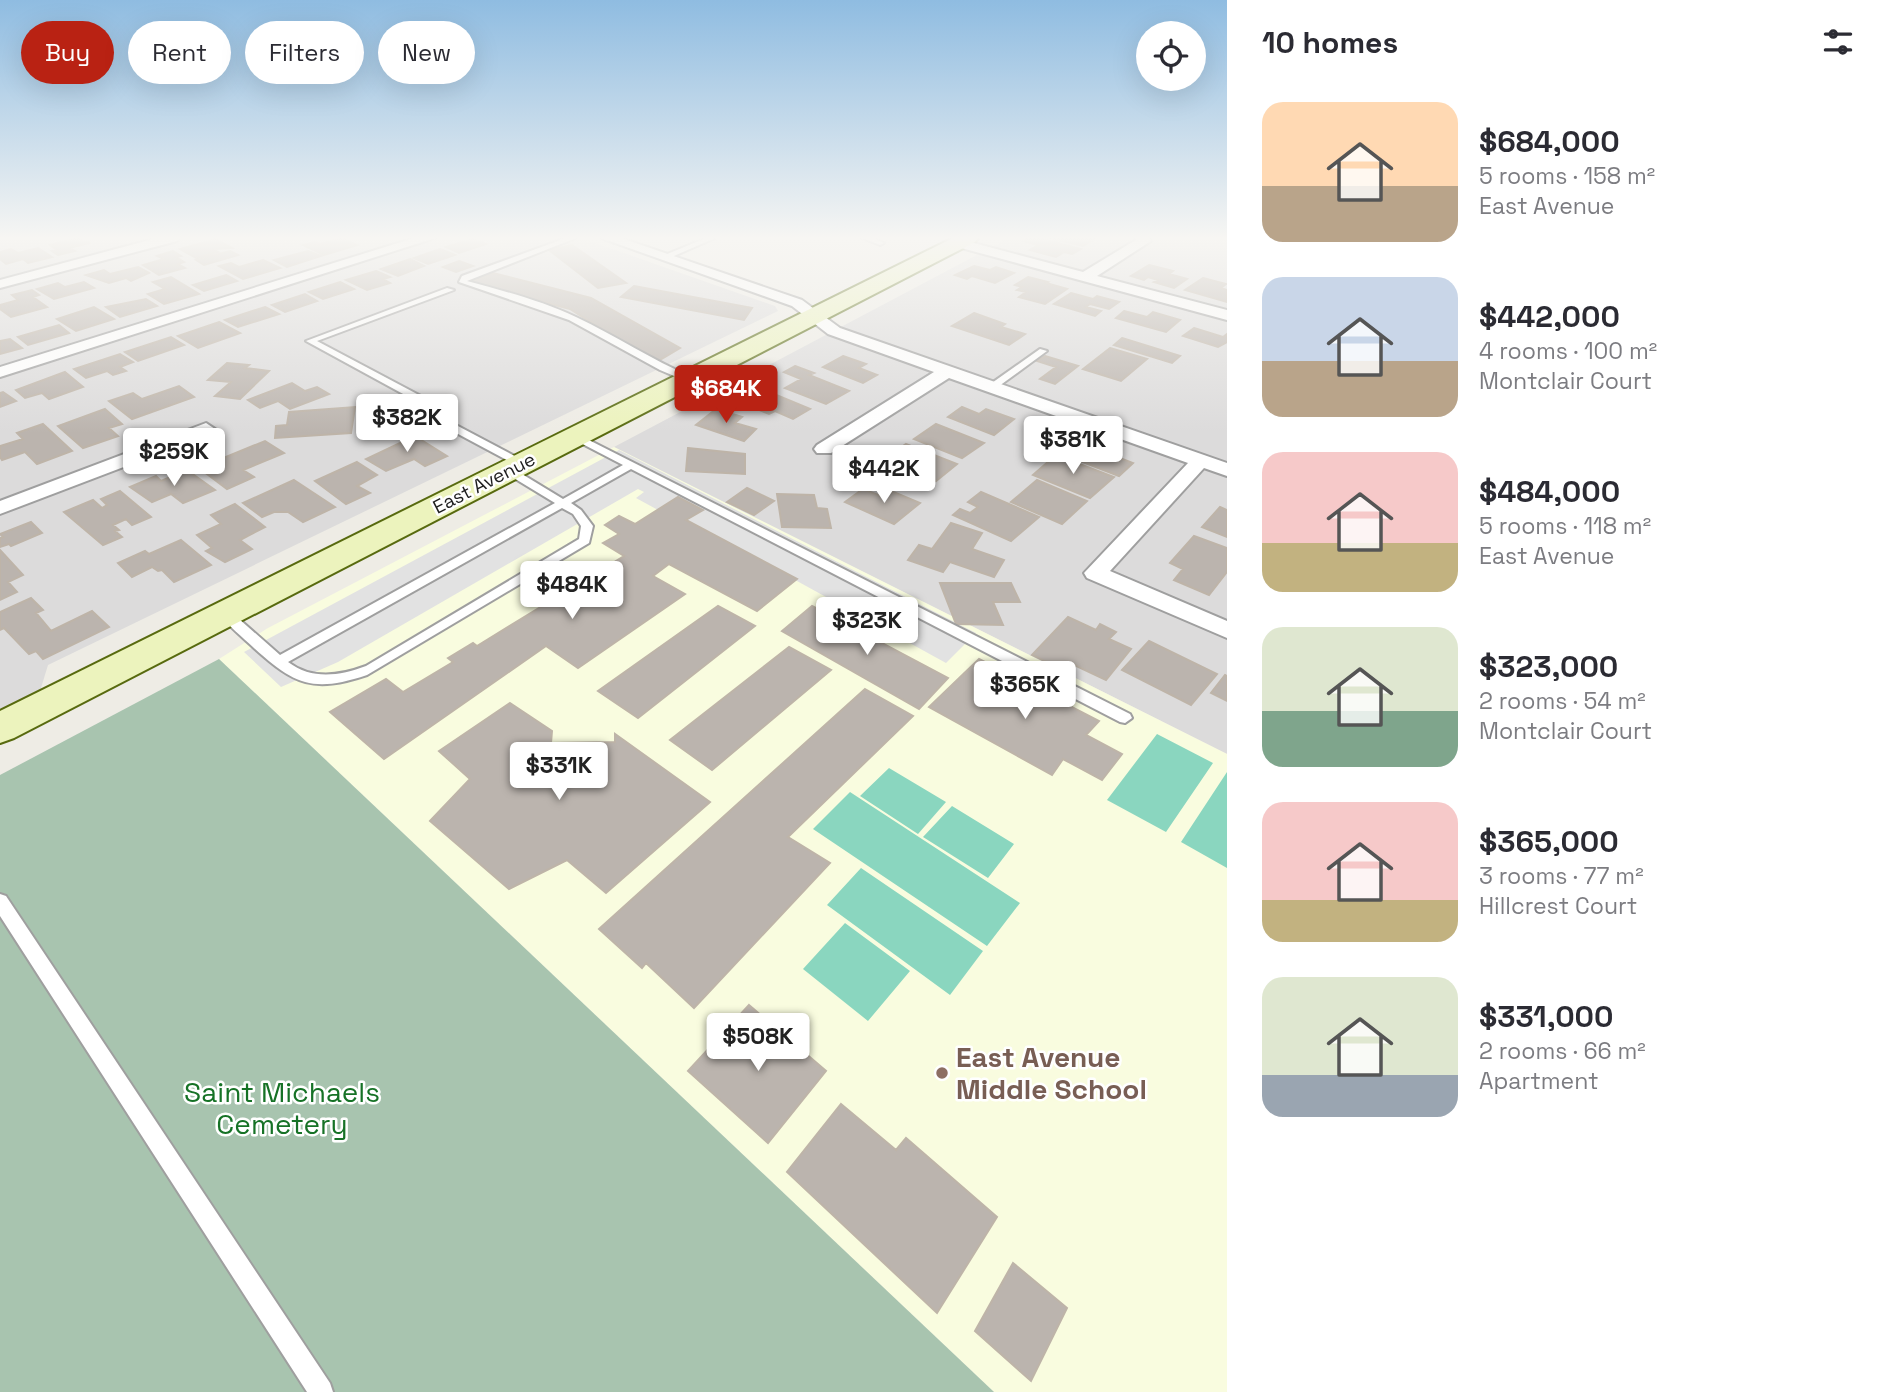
<!DOCTYPE html>
<meta charset="utf-8">
<style>
body{margin:0;font-family:"Space Grotesk",sans-serif;background:#f2f2f3;color:#2b2b33;height:100vh;display:flex;flex-direction:column;font-size:26px;white-space:nowrap}
*{box-sizing:border-box;margin:0}
p{font-size:23px;color:#7c7c81}
.icon{flex:none;width:38px;height:38px;fill:none;stroke:currentColor;stroke-width:2;stroke-linecap:round;stroke-linejoin:round}
.map{position:relative;flex:1;overflow:hidden}
.side{display:flex;flex-direction:column;background:#fff;width:665px}
.side>*{flex:none}
.hud{position:absolute;left:21px;top:21px;width:665px;height:63px;display:flex;gap:14px}
.controls{position:absolute;left:1136px;top:21px;display:grid;gap:14px}
.controls a{display:grid;place-items:center;width:70px;height:70px;border-radius:50%;background:#fff;box-shadow:0 7px 28px #0002;font-size:35px}
.price{position:absolute;translate:-50% -60px;padding:0 16px;border-radius:7px;background:#fff;color:#222;font-size:23px;line-height:46px;filter:drop-shadow(0 2px 4px #0008)}
.price::after{content:'';position:absolute;left:50%;top:42px;width:21px;height:16px;margin-left:-10px;background:inherit;clip-path:polygon(0 0,100% 0,50% 100%)}
.price.current{background:#b92213;color:#fff}
ul{padding:0;list-style:none}
li{display:flex;align-items:center;gap:21px;height:175px;padding:0 35px}
li span{display:grid;place-items:center;flex:none;width:196px;height:140px;border-radius:21px;color:#555}
li>.icon{margin-inline-start:auto}
span .icon{width:84px;height:84px;fill:#fffc;stroke-width:1}
li b{font-size:30px}
h2{display:flex;justify-content:space-between;align-items:center;height:84px;padding:0 35px;font-size:30px}
.pill{padding:0 24px;border-radius:32px;background:#fff;box-shadow:0 7px 28px #0002;font-size:24px;line-height:63px}
.pill.current{background:#b92213;color:#fff}
main{display:flex;flex:1;min-height:0}
.map>svg:first-child{display:block}
.residential{fill:#dcdbdb}
.education{fill:#f9fcdf}
.cemetery{fill:#a8c4af}
.pitch{fill:#8ad6bf}
.parking{fill:#e2e2e2}
.building{fill:#bbb4ae;stroke:#beb4a8;stroke-width:2}
.lines{fill:none;stroke-linecap:round;stroke-linejoin:round}
.lane-casing{stroke:#9f9f9f;stroke-width:4}
.street-casing{stroke:#9f9f9f;stroke-width:4}
.secondary-casing{stroke:#586a0f;stroke-width:4}
.lane{fill:#fff;fill-rule:evenodd}
.street{fill:#fff;fill-rule:evenodd}
.secondary{fill:#ecf3bd;fill-rule:evenodd}
.education-dot{fill:#8d6e63;stroke:#fff;stroke-width:2.5}
.labels{text-anchor:middle;dominant-baseline:central;stroke-width:5;stroke-linejoin:round;paint-order:stroke}
.far-street-label{font-size:19px;fill:#1e1e1e;stroke:#fff}
.near-education-label{font-size:28px;font-weight:bold;fill:#785e54;stroke:#fff;text-anchor:start}
.near-park-label{font-size:28px;fill:#167226;stroke:#fff}
</style>
<main>
<div class="map">
<svg width="1227" height="1392" viewBox="0 0 1227 1392">
<rect width="100%" height="100%" fill="#eeece5"/>
<path class="residential" d="M 0,238 L 581,238 L 775,306 L 778,311 L 48,665 L 34,711 L 0,728 Z
M 1009,238 L 1227,238 L 1227,754 L 614,447 Z"/>
<path class="education" d="M 614,447 L 1227,754 L 1227,1392 L 994,1392 L 219,659 L 268,628 Z"/>
<path class="cemetery" d="M 219,659 L 994,1392 L 0,1392 L 0,775 Z"/>
<path class="pitch" d="M 1157,734 L 1213,763 L 1166,832 L 1107,800 Z
M 889,768 L 946,802 L 918,834 L 860,796 Z
M 1227,772 L 1227,868 L 1181,842 Z
M 850,792 L 1020,903 L 987,946 L 813,829 Z
M 952,806 L 1014,844 L 988,878 L 923,837 Z
M 861,868 L 983,951 L 950,995 L 827,905 Z
M 845,923 L 910,971 L 868,1021 L 803,969 Z"/>
<path class="parking" d="M 619,450 L 976,633 L 946,663 L 686,520 L 702,509 L 678,497 L 658,510 L 636,498 L 644,492 L 638,489 L 338,662 L 281,687 L 244,652 Z"/>
<path class="building" d="M 77,238 L 89,243 L 69,248 L 75,251 L 58,255 L 52,251 L 57,250 L 50,245 Z
M 342,238 L 357,245 L 324,255 L 303,245 L 315,242 L 320,244 Z
M 1028,238 L 1038,238 L 1081,249 L 1072,254 L 1064,252 L 1056,257 L 1030,250 L 1038,245 L 1023,241 Z
M 1050,238 L 1096,238 L 1083,246 Z
M 216,239 L 232,248 L 213,249 L 218,252 L 196,258 L 180,249 Z
M 472,239 L 486,244 L 459,253 L 446,247 Z
M 572,245 L 626,283 L 598,288 L 549,250 Z
M 38,248 L 52,257 L 28,263 L 23,259 L 6,264 L 0,259 L 0,252 L 11,249 L 18,253 Z
M 440,249 L 455,255 L 428,264 L 414,258 Z
M 173,251 L 181,256 L 176,257 L 184,262 L 178,264 L 185,268 L 159,275 L 143,265 L 164,259 L 157,256 Z
M 230,251 L 238,255 L 204,265 L 196,260 Z
M 308,251 L 321,256 L 287,267 L 274,260 Z
M 410,259 L 424,266 L 398,276 L 381,269 Z
M 263,260 L 280,268 L 243,279 L 219,266 L 231,263 L 239,267 Z
M 459,261 L 473,266 L 456,272 L 443,267 Z
M 1149,265 L 1173,271 L 1169,274 L 1187,279 L 1174,288 L 1154,282 L 1158,280 L 1148,277 L 1144,280 L 1131,276 Z
M 974,266 L 990,270 L 996,267 L 1014,273 L 995,283 L 972,276 L 967,279 L 955,275 Z
M 138,267 L 149,273 L 131,281 L 126,278 L 109,283 L 86,275 L 104,270 L 110,274 Z
M 376,271 L 390,277 L 383,279 L 390,283 L 367,290 L 346,280 Z
M 493,273 L 591,298 L 680,348 L 658,361 L 644,353 L 640,354 L 570,309 L 474,284 L 477,283 L 471,281 Z
M 226,275 L 237,281 L 204,291 L 193,285 Z
M 171,277 L 199,294 L 164,304 L 148,294 L 165,289 L 153,282 Z
M 1028,277 L 1048,282 L 1046,283 L 1067,289 L 1045,304 L 1019,297 L 1026,292 L 1017,290 L 1022,287 L 1015,285 Z
M 1203,278 L 1226,284 L 1221,288 L 1227,290 L 1227,302 L 1185,290 Z
M 84,282 L 94,288 L 54,299 L 37,289 L 58,283 L 65,287 Z
M 340,282 L 354,289 L 323,299 L 309,292 Z
M 634,286 L 752,308 L 744,320 L 621,297 Z
M 32,290 L 39,295 L 33,297 L 47,307 L 11,317 L 0,309 L 0,305 L 18,300 L 12,295 Z
M 1071,293 L 1093,299 L 1097,296 L 1119,302 L 1109,309 L 1090,304 L 1086,307 L 1101,311 L 1095,316 L 1054,304 Z
M 305,294 L 317,301 L 285,312 L 272,305 Z
M 146,299 L 157,306 L 120,317 L 106,307 Z
M 94,307 L 114,319 L 76,331 L 57,319 Z
M 265,307 L 279,314 L 238,327 L 225,320 Z
M 1124,311 L 1147,317 L 1153,312 L 1180,320 L 1166,332 L 1116,318 Z
M 974,313 L 1005,324 L 1001,327 L 1025,334 L 1009,345 L 952,326 Z
M 219,322 L 240,333 L 198,348 L 178,336 Z
M 59,325 L 69,333 L 28,345 L 18,337 Z
M 1194,328 L 1223,337 L 1227,334 L 1227,342 L 1218,347 L 1183,336 Z
M 171,337 L 184,345 L 138,361 L 125,352 Z
M 1122,338 L 1180,356 L 1172,363 L 1114,345 Z
M 10,339 L 22,348 L 0,354 L 0,341 Z
M 1110,348 L 1147,359 L 1121,381 L 1083,369 Z
M 120,354 L 133,362 L 120,367 L 126,371 L 113,375 L 107,371 L 86,378 L 74,369 Z
M 843,356 L 866,364 L 859,368 L 877,375 L 863,383 L 823,367 Z
M 1045,356 L 1078,366 L 1055,384 L 1040,379 L 1056,367 L 1037,361 Z
M 227,363 L 249,365 L 245,368 L 269,371 L 240,399 L 215,396 L 231,382 L 208,380 Z
M 795,366 L 814,373 L 809,375 L 849,391 L 826,404 L 785,388 L 801,379 L 784,372 Z
M 65,372 L 83,387 L 49,399 L 42,393 L 25,398 L 16,390 Z
M 292,383 L 305,391 L 317,387 L 329,394 L 290,409 L 278,401 L 260,408 L 248,400 Z
M 179,386 L 194,397 L 132,419 L 109,401 L 133,393 L 142,399 Z
M 3,392 L 16,401 L 0,407 L 0,393 Z
M 769,392 L 810,409 L 793,419 L 775,411 L 769,414 L 745,404 Z
M 355,407 L 351,433 L 275,438 L 276,426 L 287,425 L 289,412 Z
M 962,407 L 979,414 L 986,409 L 1014,419 L 994,435 L 948,417 Z
M 105,409 L 122,424 L 109,428 L 118,436 L 83,448 L 58,426 Z
M 716,409 L 742,417 L 735,423 L 756,429 L 744,441 L 696,425 Z
M 43,424 L 72,451 L 37,464 L 25,452 L 2,460 L 0,457 L 0,446 L 23,439 L 17,433 Z
M 936,424 L 984,443 L 962,458 L 914,439 Z
M 415,436 L 447,456 L 425,466 L 414,459 L 386,471 L 366,459 Z
M 1066,437 L 1133,463 L 1119,476 L 1072,458 L 1077,454 L 1055,445 Z
M 265,441 L 284,453 L 243,470 L 254,477 L 227,489 L 199,468 Z
M 906,444 L 957,464 L 936,481 L 906,469 L 912,466 L 889,456 Z
M 688,448 L 745,454 L 745,474 L 686,471 Z
M 1056,455 L 1114,477 L 1090,498 L 1033,475 Z
M 357,462 L 377,475 L 357,486 L 370,493 L 346,504 L 315,481 Z
M 187,470 L 215,490 L 183,503 L 171,494 L 152,502 L 130,487 L 156,476 L 161,481 Z
M 294,480 L 335,507 L 303,522 L 288,512 L 274,512 L 262,517 L 243,503 Z
M 1037,480 L 1087,501 L 1062,524 L 1011,502 Z
M 747,488 L 774,501 L 754,515 L 727,502 Z
M 863,489 L 883,497 L 891,491 L 920,503 L 894,524 L 845,502 Z
M 120,491 L 151,517 L 132,525 L 126,519 L 113,525 L 119,530 L 115,531 L 122,537 L 103,545 L 64,512 L 93,500 L 102,508 L 107,505 L 101,499 Z
M 981,492 L 1039,517 L 1011,541 L 953,515 L 960,509 L 970,513 L 978,507 L 968,502 Z
M 777,494 L 814,495 L 817,508 L 827,509 L 831,528 L 782,527 Z
M 678,497 L 703,510 L 686,520 L 797,579 L 757,611 L 669,564 L 653,576 L 685,594 L 578,668 L 546,646 L 384,759 L 330,712 L 386,679 L 403,692 L 453,662 L 448,658 L 473,643 L 477,646 L 624,556 L 603,543 L 619,534 L 605,525 L 619,516 L 635,524 Z
M 235,504 L 265,527 L 240,540 L 252,549 L 225,562 L 206,551 L 212,548 L 197,535 L 221,524 L 211,515 Z
M 1220,507 L 1227,510 L 1227,537 L 1202,527 Z
M 31,522 L 42,533 L 11,546 L 9,544 L 0,547 L 0,538 L 3,537 L 0,534 Z
M 951,523 L 982,533 L 972,549 L 1004,560 L 994,577 L 950,562 L 943,572 L 908,560 L 919,545 L 932,549 Z
M 1194,536 L 1227,548 L 1227,572 L 1209,595 L 1174,580 L 1183,569 L 1170,563 Z
M 181,540 L 211,565 L 174,582 L 162,570 L 158,571 L 152,567 L 132,577 L 118,563 L 145,551 L 149,554 Z
M 0,550 L 23,575 L 8,582 L 17,592 L 0,600 Z
M 940,583 L 1011,583 L 1020,602 L 993,602 L 1003,625 L 956,624 Z
M 31,598 L 43,610 L 36,613 L 51,631 L 92,611 L 109,627 L 43,659 L 36,651 L 29,654 L 4,628 L 0,630 L 0,612 Z
M 718,606 L 755,626 L 638,718 L 598,691 Z
M 812,606 L 948,678 L 919,709 L 782,631 Z
M 1068,617 L 1096,630 L 1100,624 L 1116,632 L 1109,639 L 1131,649 L 1106,680 L 1068,662 L 1061,669 L 1032,655 Z
M 1149,641 L 1217,674 L 1191,705 L 1122,670 Z
M 789,647 L 831,670 L 712,770 L 670,740 Z
M 979,659 L 1099,721 L 1086,735 L 1122,754 L 1102,780 L 1063,759 L 1052,775 L 929,707 Z
M 1225,675 L 1227,676 L 1227,701 L 1211,693 Z
M 865,689 L 913,716 L 788,837 L 830,863 L 694,1008 L 646,963 L 642,968 L 599,929 Z
M 510,703 L 552,731 L 551,743 L 615,742 L 615,734 L 710,802 L 606,893 L 567,860 L 509,889 L 430,821 L 470,779 L 439,751 Z
M 749,1005 L 826,1071 L 768,1143 L 688,1071 Z
M 841,1104 L 896,1150 L 906,1138 L 997,1217 L 937,1313 L 787,1172 Z
M 1013,1263 L 1067,1308 L 1031,1381 L 975,1331 Z"/>
<g class="lines">
<g class="lane-casing">
<path id="lane" d="M 566,238 L 576,238 L 467,281 C 504,291 542,301 576,317 C 616,336 652,360 692,377 L 692,381 L 686,381 L 660,370 L 569,320 L 459,282 L 462,276 Z
M 706,238 L 715,238 L 667,259 L 660,257 Z
M 862,238 L 872,238 L 884,243 L 880,245 Z
M 447,288 L 454,290 L 317,341 L 434,403 L 439,416 L 526,462 L 526,466 L 518,466 L 432,420 L 427,407 L 306,341 Z
M 1040,349 L 1047,351 L 995,389 L 989,389 L 989,385 Z
M 575,433 L 1130,714 L 1132,718 L 1125,723 L 1120,722 L 631,469 L 571,503 L 581,510 L 593,526 L 589,543 L 367,675 C 313,693 295,685 254,648 C 242,637 229,626 219,614 L 225,610 L 230,611 L 280,655 L 555,503 L 504,472 L 504,468 L 512,468 L 563,499 L 623,465 L 571,438 L 570,436 ZM 562,508 L 573,514 L 581,526 L 579,539 L 366,666 C 339,676 312,680 288,662 Z
M 0,894 L 6,896 L 330,1383 L 333,1392 L 307,1392 L 0,916 Z"/>
</g>
<g class="street-casing">
<path id="street" d="M 157,238 L 179,238 L 177,241 L 0,288 L 0,280 Z
M 414,238 L 435,238 L 0,377 L 0,367 Z
M 601,238 L 621,238 L 802,300 L 840,328 L 1227,463 L 1227,476 L 1204,468 L 1110,571 L 1227,621 L 1227,638 L 1087,578 L 1084,573 L 1188,463 L 949,378 L 831,453 L 817,453 L 814,449 L 817,445 L 934,372 L 828,334 L 792,306 Z
M 1139,238 L 1149,238 L 1151,241 L 1097,276 L 1227,310 L 1227,320 L 954,246 L 952,243 L 959,239 L 1083,272 Z
M 206,423 L 215,429 L 213,433 L 0,514 L 0,501 Z"/>
</g>
<g class="secondary-casing">
<path id="secondary" d="M 953,238 L 978,238 L 975,242 L 14,738 L 0,743 L 0,711 Z"/>
</g>
<use href="#lane" class="lane"/>
<use href="#street" class="street"/>
<use href="#secondary" class="secondary"/>
</g>
<linearGradient id="sky" x2="0" y2="1"><stop stop-color="#8fbce1"/><stop offset="0.55" stop-color="#f7f6f3"/><stop offset="1" stop-color="#f7f6f3" stop-opacity="0"/></linearGradient>
<rect width="1227" height="433" fill="url(#sky)"/>
<circle class="education-dot" cx="942" cy="1073" r="7"/>
<g class="labels">
<g class="far-street-label">
<text transform="translate(484 483) rotate(-27)">East Avenue</text>
</g>
<g class="near-education-label">
<text x="956" y="1057">East Avenue<tspan x="956" dy="32">Middle School</tspan></text>
</g>
<g class="near-park-label">
<text x="282" y="1092">Saint Michaels<tspan x="282" dy="32">Cemetery</tspan></text>
</g>
</g>
</svg>
<div class="controls">
<a><svg class="icon" aria-label="locate" viewBox="0 0 24 24"><circle cx="12" cy="12" r="6"/><path d="M12 2v4M12 18v4M2 12h4M18 12h4"/></svg></a>
</div>
<b class="price current" style="left:726px;top:425px">$684K</b>
<b class="price" style="left:407px;top:454px">$382K</b>
<b class="price" style="left:1073px;top:476px">$381K</b>
<b class="price" style="left:174px;top:488px">$259K</b>
<b class="price" style="left:884px;top:505px">$442K</b>
<b class="price" style="left:572px;top:621px">$484K</b>
<b class="price" style="left:867px;top:657px">$323K</b>
<b class="price" style="left:1025px;top:721px">$365K</b>
<b class="price" style="left:559px;top:802px">$331K</b>
<b class="price" style="left:758px;top:1073px">$508K</b>
<div class="hud">
<a class="pill current">Buy</a>
<a class="pill">Rent</a>
<a class="pill">Filters</a>
<a class="pill">New</a>
</div>
</div>
<section class="side">
<h2>10 homes<svg class="icon" aria-label="filters" viewBox="0 0 24 24"><path d="M4 7h16M4 17h16"/><circle cx="9" cy="7" r="2"/><circle cx="15" cy="17" r="2"/></svg></h2>
<ul>
<li><span style="background:linear-gradient(#ffd9b3 60%,#b9a48a 0)"><svg class="icon" aria-label="home" viewBox="0 0 24 24"><path d="M3 11l9-7 9 7M6 9v11h12V9"/></svg></span><div><b>$684,000</b><p>5 rooms · 158 m²</p><p>East Avenue</p></div></li>
<li><span style="background:linear-gradient(#c9d6e8 60%,#b9a48a 0)"><svg class="icon" aria-label="home" viewBox="0 0 24 24"><path d="M3 11l9-7 9 7M6 9v11h12V9"/></svg></span><div><b>$442,000</b><p>4 rooms · 100 m²</p><p>Montclair Court</p></div></li>
<li><span style="background:linear-gradient(#f6c9c9 65%,#c2b280 0)"><svg class="icon" aria-label="home" viewBox="0 0 24 24"><path d="M3 11l9-7 9 7M6 9v11h12V9"/></svg></span><div><b>$484,000</b><p>5 rooms · 118 m²</p><p>East Avenue</p></div></li>
<li><span style="background:linear-gradient(#dfe7d0 60%,#7fa58c 0)"><svg class="icon" aria-label="home" viewBox="0 0 24 24"><path d="M3 11l9-7 9 7M6 9v11h12V9"/></svg></span><div><b>$323,000</b><p>2 rooms · 54 m²</p><p>Montclair Court</p></div></li>
<li><span style="background:linear-gradient(#f6c9c9 70%,#c2b280 0)"><svg class="icon" aria-label="home" viewBox="0 0 24 24"><path d="M3 11l9-7 9 7M6 9v11h12V9"/></svg></span><div><b>$365,000</b><p>3 rooms · 77 m²</p><p>Hillcrest Court</p></div></li>
<li><span style="background:linear-gradient(#dfe7d0 70%,#9aa5b1 0)"><svg class="icon" aria-label="home" viewBox="0 0 24 24"><path d="M3 11l9-7 9 7M6 9v11h12V9"/></svg></span><div><b>$331,000</b><p>2 rooms · 66 m²</p><p>Apartment</p></div></li>
</ul>
</section>
</main>
